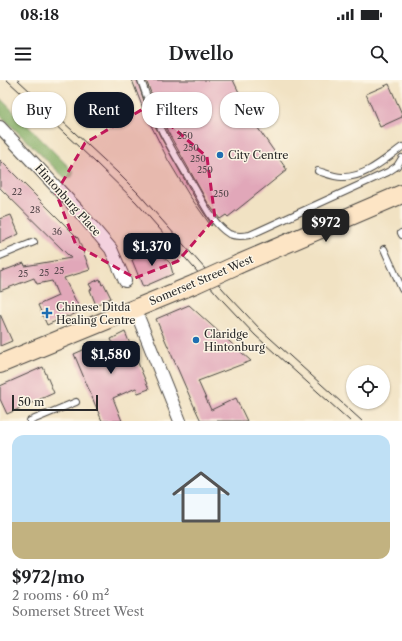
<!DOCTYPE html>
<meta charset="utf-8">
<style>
body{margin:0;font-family:"Libre Caslon Text",serif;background:#f2f2f2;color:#202124;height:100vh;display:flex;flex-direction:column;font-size:15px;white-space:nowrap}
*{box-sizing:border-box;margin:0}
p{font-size:13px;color:#757577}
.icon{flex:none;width:22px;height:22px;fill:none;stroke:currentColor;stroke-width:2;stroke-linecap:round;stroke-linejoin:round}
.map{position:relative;height:341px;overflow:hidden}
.drawer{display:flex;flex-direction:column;background:#fff;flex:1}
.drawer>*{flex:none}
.hud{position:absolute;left:12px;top:12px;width:378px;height:36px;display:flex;gap:8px}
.controls{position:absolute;left:346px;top:285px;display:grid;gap:8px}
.controls a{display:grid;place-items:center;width:44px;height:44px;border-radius:50%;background:#fff;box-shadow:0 1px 3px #0004;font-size:20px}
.scale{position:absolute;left:12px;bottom:10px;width:86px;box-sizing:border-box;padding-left:4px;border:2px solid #2b2b2b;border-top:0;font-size:11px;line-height:14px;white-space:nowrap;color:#2b2b2b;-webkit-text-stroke:3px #fcf5e5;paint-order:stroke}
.price{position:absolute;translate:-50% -34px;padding:0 9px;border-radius:8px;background:#111827;color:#fff;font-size:13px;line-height:26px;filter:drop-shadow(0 1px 2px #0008)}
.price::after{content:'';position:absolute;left:50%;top:24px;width:12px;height:9px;margin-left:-6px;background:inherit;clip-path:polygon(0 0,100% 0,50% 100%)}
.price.active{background:#222;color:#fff}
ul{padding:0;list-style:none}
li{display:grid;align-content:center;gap:8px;height:212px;padding:0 12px}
li span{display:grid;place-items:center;height:124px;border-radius:12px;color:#555}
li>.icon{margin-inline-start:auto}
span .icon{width:72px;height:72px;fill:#fffc;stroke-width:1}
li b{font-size:17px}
.pill{padding:0 14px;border-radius:16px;background:#fff;box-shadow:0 1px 3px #0004;font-size:14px;line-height:36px}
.pill.active{background:#111827;color:#fff}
.status{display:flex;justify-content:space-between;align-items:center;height:28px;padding:0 20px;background:#fff;direction:ltr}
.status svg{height:11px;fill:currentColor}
header{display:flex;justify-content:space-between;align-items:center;height:52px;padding:0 12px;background:#fff;font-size:18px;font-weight:600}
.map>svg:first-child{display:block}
.forest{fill:#82ac64;stroke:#566c48}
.building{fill:#e1a7b9}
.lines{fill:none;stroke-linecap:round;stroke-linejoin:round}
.service-casing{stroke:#494642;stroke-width:8}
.minor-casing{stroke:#494642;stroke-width:14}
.secondary-casing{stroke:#494642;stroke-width:20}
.service{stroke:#fff;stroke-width:6}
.minor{stroke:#fff;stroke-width:12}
.secondary{stroke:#fde5c5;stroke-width:18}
.tram{stroke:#2b2b2b;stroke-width:1}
.secondary-bridge-casing{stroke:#494642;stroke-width:20;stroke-linecap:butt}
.secondary-bridge{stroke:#fde5c5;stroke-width:18}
.marked{fill:#c2185b;fill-opacity:0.2;stroke:#c2185b;stroke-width:3;stroke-dasharray:8 5;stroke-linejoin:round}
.poi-dot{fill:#1f6fb2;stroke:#fcf5e5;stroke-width:1.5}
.labels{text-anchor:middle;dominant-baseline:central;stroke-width:3;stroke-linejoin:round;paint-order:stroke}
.number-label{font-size:9px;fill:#584a4e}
.poi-label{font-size:11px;fill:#2b2b2b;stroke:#fcf5e5;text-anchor:start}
.street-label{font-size:11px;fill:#2b2b2b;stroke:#fcf5e5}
</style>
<div class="status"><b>08:18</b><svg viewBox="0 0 49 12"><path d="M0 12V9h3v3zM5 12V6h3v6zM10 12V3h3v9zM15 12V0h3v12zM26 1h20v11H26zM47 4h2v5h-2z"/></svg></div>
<header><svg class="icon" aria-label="menu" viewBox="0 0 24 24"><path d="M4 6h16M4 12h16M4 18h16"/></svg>Dwello<svg class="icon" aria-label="search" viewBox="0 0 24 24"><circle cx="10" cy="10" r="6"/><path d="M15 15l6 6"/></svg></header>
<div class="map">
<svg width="402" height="341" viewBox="0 0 402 341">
<rect width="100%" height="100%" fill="#fcf5e5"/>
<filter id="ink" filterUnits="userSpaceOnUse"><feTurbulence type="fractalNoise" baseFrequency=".025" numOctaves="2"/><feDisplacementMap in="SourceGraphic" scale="8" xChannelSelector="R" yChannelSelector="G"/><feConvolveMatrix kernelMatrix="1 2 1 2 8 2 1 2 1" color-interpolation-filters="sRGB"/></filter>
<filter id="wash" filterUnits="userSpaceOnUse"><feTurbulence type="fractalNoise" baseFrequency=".012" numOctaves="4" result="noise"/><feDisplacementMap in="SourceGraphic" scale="16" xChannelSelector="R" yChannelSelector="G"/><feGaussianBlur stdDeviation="0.9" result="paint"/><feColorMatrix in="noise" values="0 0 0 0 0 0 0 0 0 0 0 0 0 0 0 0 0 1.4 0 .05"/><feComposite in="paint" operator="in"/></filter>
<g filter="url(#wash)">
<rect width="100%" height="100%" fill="#f1e2c3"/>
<path class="forest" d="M 0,18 L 74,92 L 72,97 L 67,100 L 0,35 Z"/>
<g id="blocks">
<path class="building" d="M 132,0 L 137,0 L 147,30 L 160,56 L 200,127 L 212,145 L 211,146 L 189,115 L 168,80 L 144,31 Z
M 146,0 L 233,0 L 253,41 L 287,90 L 228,137 L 226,135 L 220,139 L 208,123 L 168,52 L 156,26 Z
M 389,4 L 402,34 L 402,37 L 380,47 L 366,14 Z
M 0,80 L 78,158 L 90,190 L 64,198 L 81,231 L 68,237 L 67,236 L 47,245 L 38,225 L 58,216 L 52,201 L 37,204 L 34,198 L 0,211 L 0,192 L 24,183 L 25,186 L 71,178 L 0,108 Z
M 11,135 L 19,154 L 0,163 L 0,139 Z
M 150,164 L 170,183 L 173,194 L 143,207 L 132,180 L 139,177 Z
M 100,199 L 102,205 L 104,204 L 111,218 L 96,225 L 90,210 L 92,209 L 89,204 Z
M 189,225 L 251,281 L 198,301 L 211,330 L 236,318 L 247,341 L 201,341 L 193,324 L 156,239 Z
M 0,234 L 12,261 L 0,266 Z
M 125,252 L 149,309 L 138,313 L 136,308 L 113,318 L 122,341 L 102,341 L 74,274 L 97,264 L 100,272 L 114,266 L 111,259 Z
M 43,287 L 54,313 L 7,334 L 0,319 L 0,306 Z"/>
</g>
</g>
<g filter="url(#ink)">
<use href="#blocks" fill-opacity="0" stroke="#494642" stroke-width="1"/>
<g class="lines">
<g class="service-casing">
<path id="service" d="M 141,0 C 154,40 171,69 193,105 C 203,122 212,143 229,154 C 236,157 244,156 250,155 L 388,92 L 397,86 L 402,78
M 318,91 C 325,93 334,97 342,97 C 365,98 385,79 402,67
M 401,153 L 402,155
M 384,169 L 402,209
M 0,176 L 34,162
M 30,341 L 76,322"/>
</g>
<g class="minor-casing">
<path id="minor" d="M 0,47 L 77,129 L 111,169 L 125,201
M 135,229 L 180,341"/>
</g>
<g class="secondary-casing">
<path id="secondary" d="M 239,184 L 402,114
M 0,284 L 195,204"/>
</g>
<use href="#service" class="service"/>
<use href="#minor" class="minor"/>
<use href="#secondary" class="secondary"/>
<path class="tram" d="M 7,0 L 95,82 L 136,122 L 223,221 L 255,255 L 350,341
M 18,0 L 117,92 L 138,113 L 229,216 L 260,249 L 362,341"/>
<g class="secondary-bridge-casing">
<path id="secondary-bridge" d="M 195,204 L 239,184"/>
</g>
<use href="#secondary-bridge" class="secondary-bridge"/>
</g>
</g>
<path class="marked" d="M 148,26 L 207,77 L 215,138 L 178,181 L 135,198 L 76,165 L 56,113 L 85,63 Z"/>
<g class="poi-dot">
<circle cx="220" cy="75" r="4"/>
<path d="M45 227h4v4h4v4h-4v4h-4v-4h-4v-4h4z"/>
<circle cx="196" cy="260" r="4"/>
</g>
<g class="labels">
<g class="number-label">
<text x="185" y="55">250</text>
<text x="191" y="67">250</text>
<text x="198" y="78">250</text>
<text x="205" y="89">250</text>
<text x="17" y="111">22</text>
<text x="221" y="113">250</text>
<text x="35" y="129">28</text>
<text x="57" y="151">36</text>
<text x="59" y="190">25</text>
<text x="44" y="192">25</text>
<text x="23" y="193">25</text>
</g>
<g class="poi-label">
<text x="228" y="75">City Centre</text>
<text x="56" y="227">Chinese Ditda<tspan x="56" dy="13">Healing Centre</tspan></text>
<text x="204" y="254">Claridge<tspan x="204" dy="13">Hintonburg</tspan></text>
</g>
<g class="street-label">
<text transform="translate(68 120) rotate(48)">Hintonburg Place</text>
<text transform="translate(201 200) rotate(-23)">Somerset Street West</text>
</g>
</g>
</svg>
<div class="controls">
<a><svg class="icon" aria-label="locate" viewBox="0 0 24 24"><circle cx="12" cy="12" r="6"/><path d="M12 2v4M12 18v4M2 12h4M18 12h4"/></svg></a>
</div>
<div class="scale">50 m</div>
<b class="price active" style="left:326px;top:163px">$972</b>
<b class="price" style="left:152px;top:187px">$1,370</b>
<b class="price" style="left:111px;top:295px">$1,580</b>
<div class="hud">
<a class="pill">Buy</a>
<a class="pill active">Rent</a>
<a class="pill">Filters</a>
<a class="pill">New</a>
</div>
</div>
<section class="drawer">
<ul>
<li><span style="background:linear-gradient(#bfe0f5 70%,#c2b280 0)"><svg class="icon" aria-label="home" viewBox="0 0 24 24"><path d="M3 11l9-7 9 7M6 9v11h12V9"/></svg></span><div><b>$972/mo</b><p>2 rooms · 60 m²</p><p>Somerset Street West</p></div></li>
</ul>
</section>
